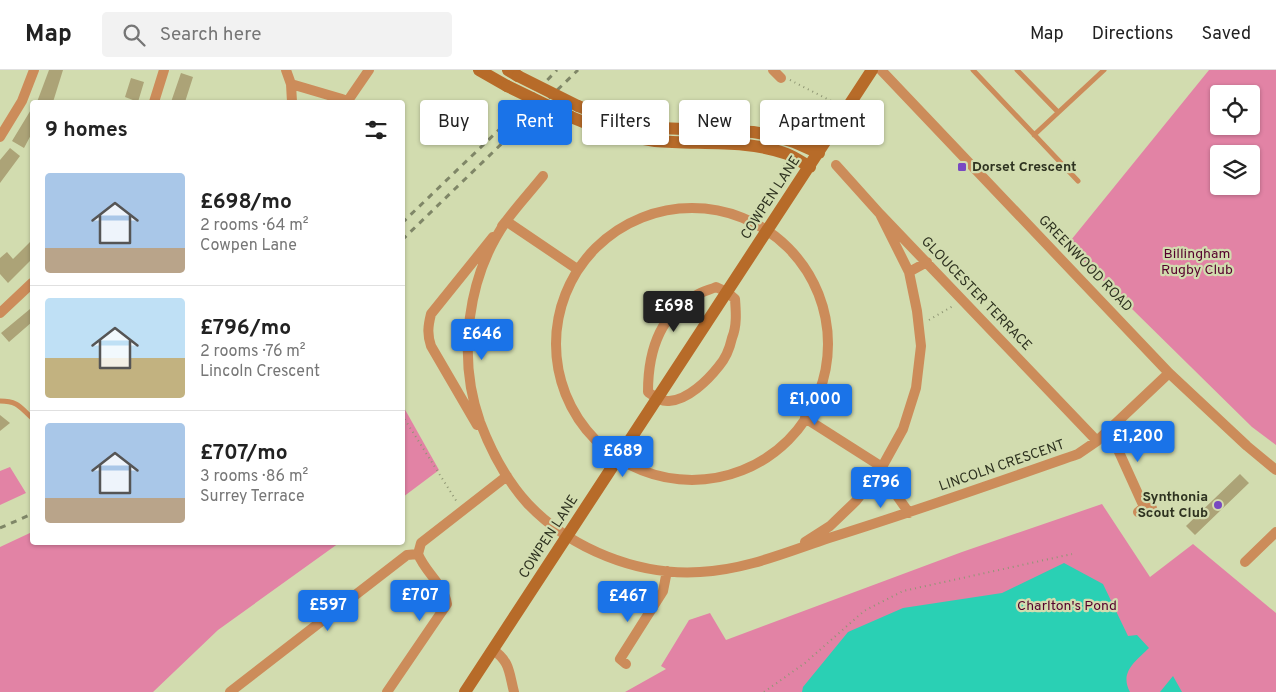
<!DOCTYPE html>
<meta charset="utf-8">
<style>
body{margin:0;font-family:Overpass,sans-serif;background:#f2f2f2;color:#222;height:100vh;display:flex;flex-direction:column;font-size:19px;white-space:nowrap}
*{box-sizing:border-box;margin:0}
p{font-size:16px;color:#767676}
.icon{flex:none;width:28px;height:28px;fill:none;stroke:currentColor;stroke-width:2;stroke-linecap:round;stroke-linejoin:round}
.map{position:relative;flex:1;overflow:hidden}
.side{position:absolute;left:30px;top:30px;width:375px;height:445px;display:flex;flex-direction:column;background:#fff;border-radius:5px;box-shadow:0 1px 4px #0004}
.side>*{flex:none}
.guide{position:absolute;left:420px;top:30px;width:475px;height:45px;display:flex;gap:10px}
.buttons{position:absolute;left:1210px;top:15px;display:grid;gap:10px}
.buttons a{display:grid;place-items:center;width:50px;height:50px;border-radius:5px;background:#fff;box-shadow:0 1px 4px #0004;font-size:25px}
.price{position:absolute;translate:-50% -42px;padding:0 11px;border-radius:5px;background:#1a73e8;color:#fff;font-size:16px;line-height:32px;filter:drop-shadow(0 1px 2px #0008)}
.price::after{content:'';position:absolute;left:50%;top:30px;width:15px;height:11px;margin-left:-8px;background:inherit;clip-path:polygon(0 0,100% 0,50% 100%)}
.price.on{background:#222;color:#fff}
ul{padding:0;list-style:none}
li{display:flex;align-items:center;gap:15px;height:125px;padding:0 15px}
li+li{border-top:1px solid #e0e0e0}
li span{display:grid;place-items:center;flex:none;width:140px;height:100px;border-radius:5px;color:#555}
li>.icon{margin-inline-start:auto}
span .icon{width:60px;height:60px;fill:#fffc;stroke-width:1}
li b{font-size:21px}
h2{display:flex;justify-content:space-between;align-items:center;height:60px;padding:0 15px;font-size:21px}
.pill{padding:0 18px;border-radius:5px;background:#fff;box-shadow:0 1px 4px #0004;font-size:18px;line-height:45px}
.pill.on{background:#1a73e8;color:#fff}
header{display:flex;align-items:center;gap:30px;box-sizing:border-box;height:70px;padding:0 25px;background:#fff;border-bottom:1px solid #e0e0e0}
header strong{font-size:24px}
nav{display:flex;gap:28px;margin-inline-start:auto;font-size:18px}
.search{width:350px;height:45px;background:#f2f2f2;display:flex;align-items:center;gap:12px;box-sizing:border-box;padding:0 18px;border-radius:5px;color:#767676;font-size:19px}
.map>svg:first-child{display:block}
.green{fill:#e283a5;fill-rule:evenodd}
.water{fill:#2ad0b4}
.building{fill:#aca377}
.lines{fill:none;stroke-linecap:round;stroke-linejoin:round}
.path{stroke:#8f9674;stroke-width:2;stroke-dasharray:1 4;stroke-linecap:butt}
.lane{stroke:#cc8c5a;stroke-width:5}
.street{stroke:#cc8c5a;stroke-width:10}
.secondary{stroke:#b76b29;stroke-width:12}
.rail{stroke:#7f8667;stroke-width:3;stroke-dasharray:6 6;stroke-linecap:butt}
.secondary-bridge{stroke:#b76b29;stroke-width:12}
.poi-dot{fill:#7849c1;stroke:#d2dcaf;stroke-width:2}
.labels{text-anchor:middle;dominant-baseline:central;stroke-width:4.5;stroke-linejoin:round;paint-order:stroke}
.poi-label{font-size:14px;font-weight:bold;fill:#2e3220;stroke:#d2dcaf;text-anchor:start}
.street-label{font-size:14px;fill:#2e3220;stroke:#d2dcaf}
.park-label{font-size:14px;fill:#55002c;stroke:#d2dcaf}
</style>
<header>
<strong>Map</strong>
<div class="search"><svg class="icon" aria-label="search" viewBox="0 0 24 24"><circle cx="10" cy="10" r="6"/><path d="M15 15l6 6"/></svg>Search here</div>
<nav><a>Map</a><a>Directions</a><a>Saved</a></nav>
</header>
<div class="map">
<svg width="1276" height="622" viewBox="0 0 1276 622">
<rect width="100%" height="100%" fill="#d2dcaf"/>
<path class="green" d="M 1209,0 L 1276,0 L 1276,375 L 1252,357 L 1067,175 ZM 1219,24 L 1251,24 L 1251,56 L 1219,56 ZM 1219,84 L 1251,84 L 1251,116 L 1219,116 Z
M 403,336 L 439,400 L 403,427 L 402,427 Z
M 10,397 L 26,423 L 0,435 L 0,401 Z
M 1102,434 L 1150,507 L 1193,474 L 1276,543 L 1276,622 L 625,622 L 666,599 L 661,596 L 689,550 L 710,543 L 726,570 L 962,482 Z
M 32,462 L 32,472 L 339,473 L 218,560 L 153,622 L 0,622 L 0,477 Z"/>
<path class="water" d="M 1064,493 L 1103,514 L 1128,566 L 1137,565 L 1149,578 C 1136,591 1119,602 1130,622 L 802,622 L 803,617 L 848,562 L 903,538 L 1002,523 Z
M 1173,606 L 1182,622 L 1160,622 Z"/>
<path class="building" d="M 49,0 L 63,0 L 53,32 L 37,32 Z
M 181,3 L 193,7 L 185,32 L 171,32 Z
M 131,8 L 144,12 L 138,32 L 125,27 Z
M 32,38 L 32,63 L 24,78 L 12,71 Z
M 10,78 L 20,86 L 0,113 L 0,90 Z
M 30,172 L 32,174 L 32,189 L 8,213 L 0,204 L 0,188 L 7,182 L 13,189 Z
M 30,239 L 32,242 L 32,252 L 9,272 L 1,263 Z
M 0,345 L 10,353 L 0,361 Z
M 1240,404 L 1249,413 L 1195,465 L 1186,456 Z"/>
<g class="lines">
<path class="path" d="M 790,10 L 837,34
M 802,63 L 818,57 L 821,59
M 784,95 L 784,103 L 790,106
M 929,250 L 953,236
M 402,345 L 457,432
M 764,622 L 805,593 L 864,541 L 903,521 L 1072,484"/>
<path class="lane" d="M 973,0 L 1078,111
M 1017,0 L 1058,42
M 1034,65 L 1104,0
M 0,331 C 18,331 20,337 32,348"/>
<path class="street" d="M 286,0 L 291,14 L 292,32
M 773,0 L 781,8
M 881,0 L 1169,303 L 1247,376 L 1276,400
M 291,14 L 342,29 L 348,32
M 154,32 L 164,0
M 347,32 L 369,0
M 0,67 L 22,31 L 34,0
M 836,95 L 880,144 L 1097,371
M 543,106 C 531,121 518,135 507,150 C 467,206 457,287 480,352 C 491,381 506,410 528,434 C 571,479 638,506 700,502 C 745,500 787,482 829,468 C 913,442 995,413 1078,384 L 1097,371 L 1169,303
M556 274a136 136 0 1 1 272 0a136 136 0 1 1-272 0Z
M 502,156 L 506,151 L 577,199
M 909,202 L 927,192
M 716,217 L 727,222 L 735,229 C 736,242 737,256 732,268 C 730,277 725,289 719,296 C 708,310 688,330 669,331 C 661,332 654,326 648,322 C 648,283 658,246 695,226 C 701,222 709,220 716,217 Z
M 0,243 L 32,213
M 805,348 L 882,397 L 886,410 L 909,443
M 477,355 L 431,276 C 427,264 428,256 431,244 L 493,167
M 1109,360 L 1144,437
M 1138,442 L 1144,437 L 1152,438
M 805,472 L 830,456 L 856,431 L 882,397 L 903,359 L 916,318 L 921,276 L 917,241 L 909,202 L 880,144
M 418,484 L 421,473 L 507,406
M 1245,492 L 1276,462
M 493,580 C 510,591 509,603 514,622
M 626,594 L 620,589 L 663,521 L 667,501
M 230,622 L 407,485 L 418,484
M 387,622 L 447,534 C 444,515 425,502 418,484"/>
<path class="secondary" d="M 479,0 L 507,16
M 508,0 L 518,6
M 578,36 L 603,46 L 637,55 L 660,58 L 753,62 L 771,65 L 794,72 L 819,83
M 571,47 C 598,59 625,67 655,71 C 697,75 747,69 787,84 C 795,87 803,93 810,97
M 465,622 L 872,0"/>
<path class="rail" d="M 402,153 L 505,54 L 557,0
M 402,170 L 578,0
M 0,458 L 32,444"/>
<path class="secondary-bridge" d="M 518,6 L 578,36
M 507,16 L 571,47"/>
</g>
<g class="poi-dot">
<rect x="957" y="92" width="10" height="10" rx="2.5"/>
<circle cx="1218" cy="435" r="5"/>
</g>
<g class="labels">
<g class="poi-label">
<text x="972" y="97">Dorset Crescent</text>
<text x="1208" y="427" text-anchor="end">Synthonia<tspan x="1208" dy="16">Scout Club</tspan></text>
</g>
<g class="street-label">
<text transform="translate(771 128) rotate(-57)">COWPEN LANE</text>
<text transform="translate(1085 194) rotate(46)">GREENWOOD ROAD</text>
<text transform="translate(976 224) rotate(46)">GLOUCESTER TERRACE</text>
<text transform="translate(1002 396) rotate(-19)">LINCOLN CRESCENT</text>
<text transform="translate(549 467) rotate(-57)">COWPEN LANE</text>
</g>
<g class="park-label">
<text x="1197" y="184">Billingham<tspan x="1197" dy="16">Rugby Club</tspan></text>
<text x="1067" y="536">Charlton's Pond</text>
</g>
</g>
</svg>
<div class="buttons">
<a><svg class="icon" aria-label="locate" viewBox="0 0 24 24"><circle cx="12" cy="12" r="6"/><path d="M12 2v4M12 18v4M2 12h4M18 12h4"/></svg></a>
<a><svg class="icon" aria-label="layers" viewBox="0 0 24 24"><path d="M12 4l9 5-9 5-9-5zM3 14l9 5 9-5"/></svg></a>
</div>
<b class="price on" style="left:674px;top:263px">£698</b>
<b class="price" style="left:482px;top:291px">£646</b>
<b class="price" style="left:815px;top:356px">£1,000</b>
<b class="price" style="left:1138px;top:393px">£1,200</b>
<b class="price" style="left:623px;top:408px">£689</b>
<b class="price" style="left:881px;top:439px">£796</b>
<b class="price" style="left:420px;top:552px">£707</b>
<b class="price" style="left:628px;top:553px">£467</b>
<b class="price" style="left:328px;top:562px">£597</b>
<div class="guide">
<a class="pill">Buy</a>
<a class="pill on">Rent</a>
<a class="pill">Filters</a>
<a class="pill">New</a>
<a class="pill">Apartment</a>
</div>
<section class="side">
<h2>9 homes<svg class="icon" aria-label="filters" viewBox="0 0 24 24"><path d="M4 7h16M4 17h16"/><circle cx="9" cy="7" r="2"/><circle cx="15" cy="17" r="2"/></svg></h2>
<ul>
<li><span style="background:linear-gradient(#a9c7e8 75%,#b9a48a 0)"><svg class="icon" aria-label="home" viewBox="0 0 24 24"><path d="M3 11l9-7 9 7M6 9v11h12V9"/></svg></span><div><b>£698/mo</b><p>2 rooms · 64 m²</p><p>Cowpen Lane</p></div></li>
<li><span style="background:linear-gradient(#bfe0f5 60%,#c2b280 0)"><svg class="icon" aria-label="home" viewBox="0 0 24 24"><path d="M3 11l9-7 9 7M6 9v11h12V9"/></svg></span><div><b>£796/mo</b><p>2 rooms · 76 m²</p><p>Lincoln Crescent</p></div></li>
<li><span style="background:linear-gradient(#a9c7e8 75%,#b9a48a 0)"><svg class="icon" aria-label="home" viewBox="0 0 24 24"><path d="M3 11l9-7 9 7M6 9v11h12V9"/></svg></span><div><b>£707/mo</b><p>3 rooms · 86 m²</p><p>Surrey Terrace</p></div></li>
</ul>
</section>
</div>
